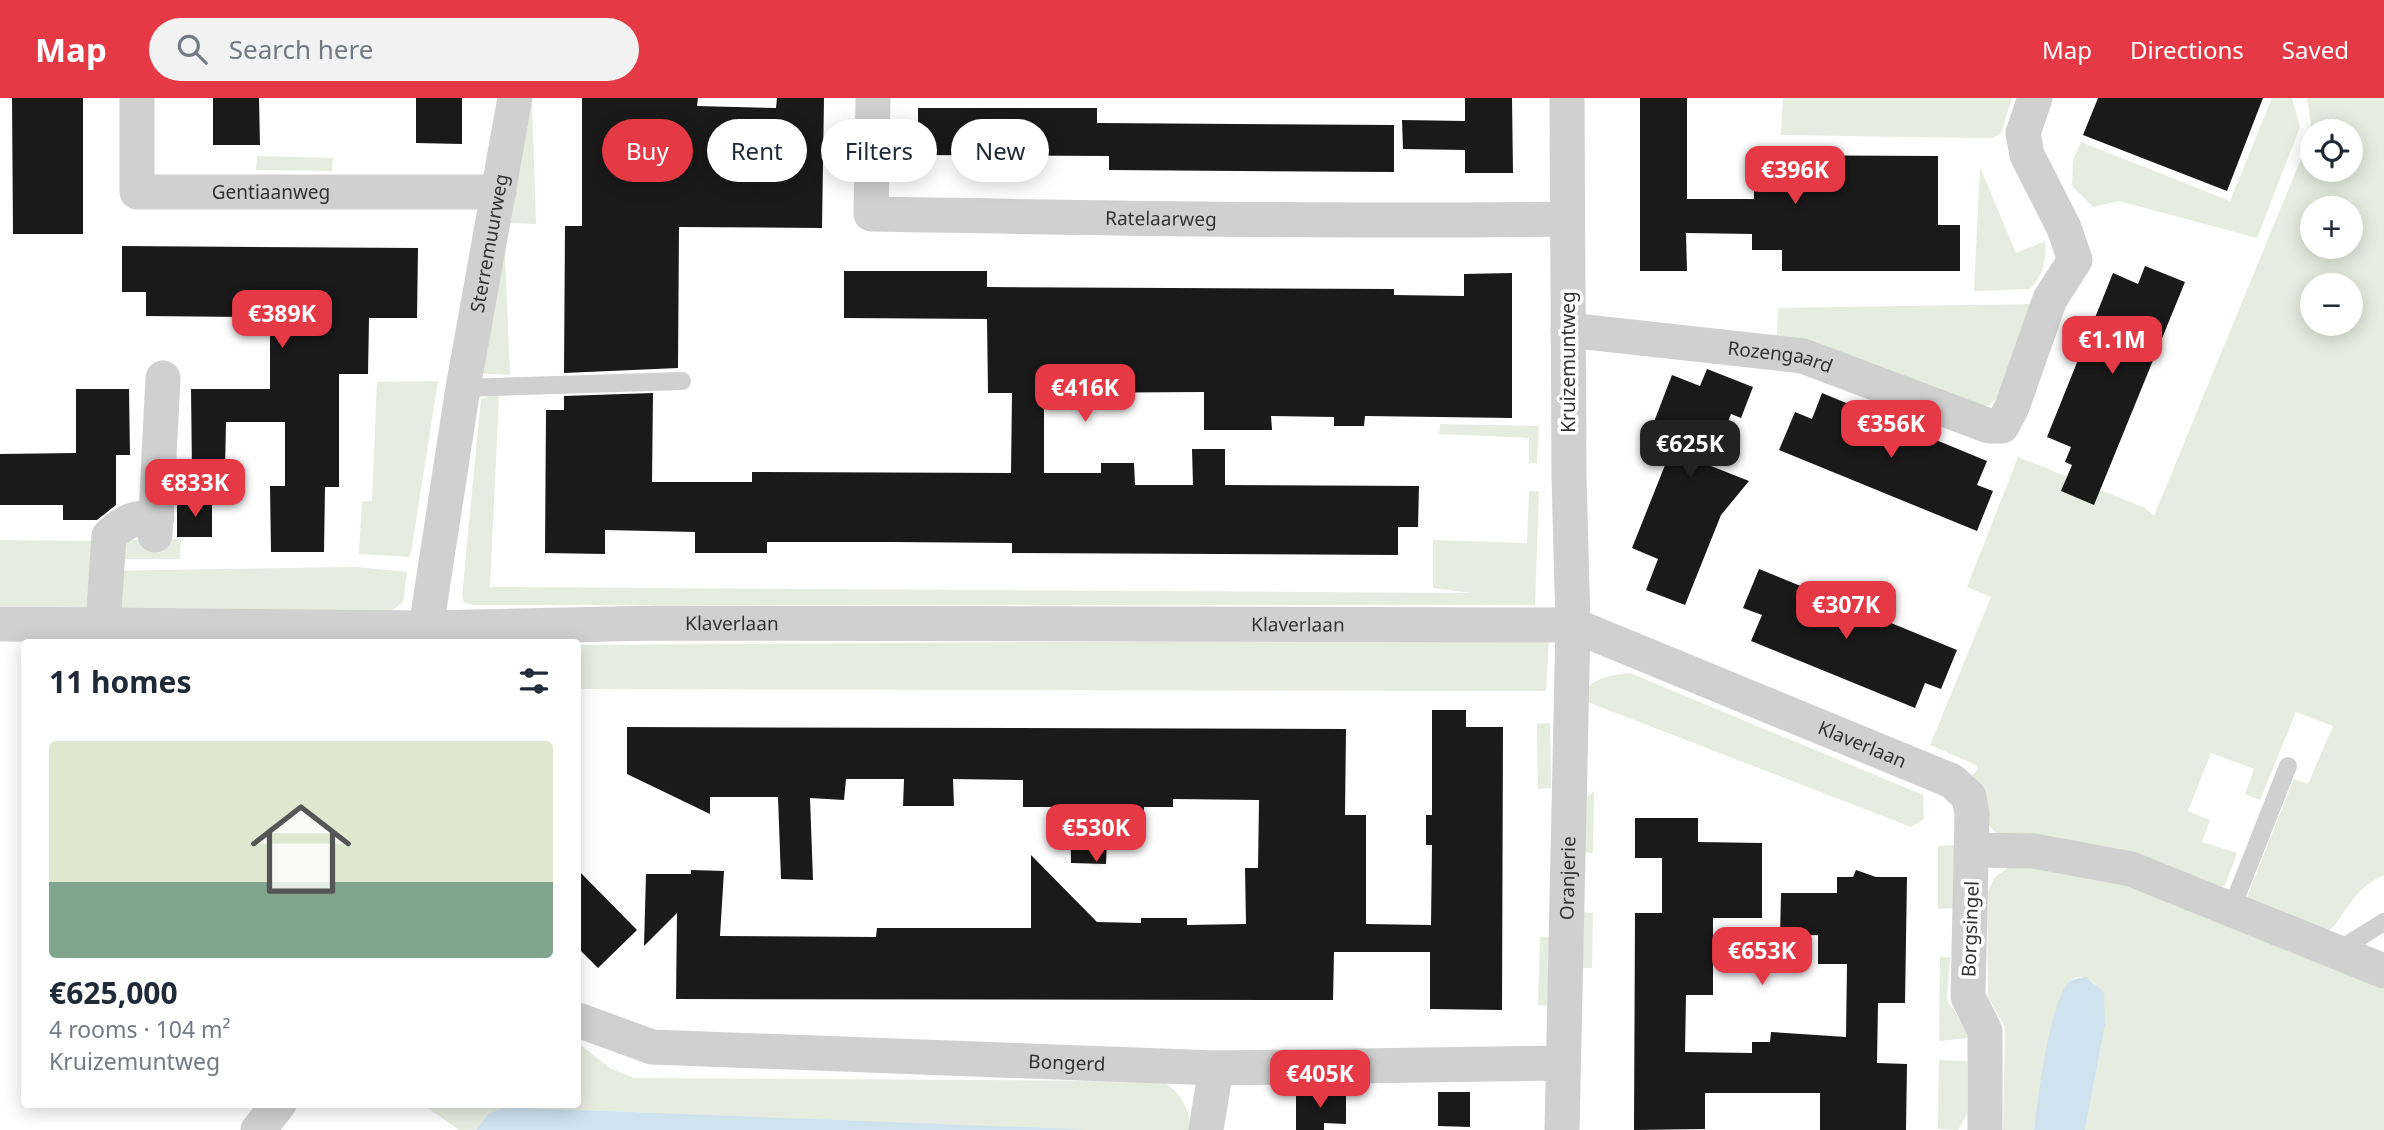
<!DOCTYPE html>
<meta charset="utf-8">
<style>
body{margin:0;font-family:"Noto Sans",sans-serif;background:#f2f2f3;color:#1f2937;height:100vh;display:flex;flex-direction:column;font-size:26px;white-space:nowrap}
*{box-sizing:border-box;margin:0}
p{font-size:23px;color:#747a83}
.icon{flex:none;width:38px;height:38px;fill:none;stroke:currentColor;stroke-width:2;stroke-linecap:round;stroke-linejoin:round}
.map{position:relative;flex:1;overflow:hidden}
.side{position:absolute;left:21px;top:541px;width:560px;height:469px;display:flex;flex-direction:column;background:#fff;border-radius:7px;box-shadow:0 4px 18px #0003}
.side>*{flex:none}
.banner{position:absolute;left:602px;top:21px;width:665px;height:63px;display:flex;gap:14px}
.fabs{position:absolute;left:2300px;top:21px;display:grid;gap:14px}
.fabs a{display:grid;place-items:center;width:63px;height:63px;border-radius:50%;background:#fff;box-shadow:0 4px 18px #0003;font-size:35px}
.price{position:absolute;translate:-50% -60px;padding:0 16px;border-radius:14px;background:#e63946;color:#fff;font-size:23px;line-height:46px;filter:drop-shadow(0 2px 4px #0008)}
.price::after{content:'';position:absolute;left:50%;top:42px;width:21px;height:16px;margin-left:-10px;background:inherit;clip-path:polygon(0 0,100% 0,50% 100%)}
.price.active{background:#222;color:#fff}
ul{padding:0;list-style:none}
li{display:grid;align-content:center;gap:14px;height:371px;padding:0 28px}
li span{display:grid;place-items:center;height:217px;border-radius:7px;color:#555}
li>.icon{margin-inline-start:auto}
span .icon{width:126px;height:126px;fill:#fffc;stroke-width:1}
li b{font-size:30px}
h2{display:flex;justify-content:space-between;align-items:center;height:84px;padding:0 28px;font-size:30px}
.pill{padding:0 24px;border-radius:32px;background:#fff;box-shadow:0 4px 18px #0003;font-size:24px;line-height:63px}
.pill.active{background:#e63946;color:#fff}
header{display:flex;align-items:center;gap:42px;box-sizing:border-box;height:98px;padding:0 35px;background:#e63946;color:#fff}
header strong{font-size:33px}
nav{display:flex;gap:38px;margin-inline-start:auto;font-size:24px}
.search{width:490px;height:63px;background:#f2f2f3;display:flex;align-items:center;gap:18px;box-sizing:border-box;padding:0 24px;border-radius:38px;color:#747a83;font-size:26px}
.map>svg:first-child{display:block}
.green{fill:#e6ecdf;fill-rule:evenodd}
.water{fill:#cfe2ee}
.building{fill:#1a1a1a}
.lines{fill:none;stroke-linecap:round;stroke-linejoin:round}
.service{stroke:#d0d0d0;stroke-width:18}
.minor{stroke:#d0d0d0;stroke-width:35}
.labels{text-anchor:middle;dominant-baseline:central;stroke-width:7;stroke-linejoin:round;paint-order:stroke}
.street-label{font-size:19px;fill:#333;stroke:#fff}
</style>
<header>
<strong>Map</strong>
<div class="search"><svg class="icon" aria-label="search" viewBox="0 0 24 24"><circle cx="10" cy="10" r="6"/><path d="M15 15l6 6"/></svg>Search here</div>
<nav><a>Map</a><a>Directions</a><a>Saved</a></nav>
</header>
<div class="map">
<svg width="2384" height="1032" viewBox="0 0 2384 1032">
<rect width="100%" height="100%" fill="#fff"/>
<path class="green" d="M 1783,0 L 2012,0 L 2001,35 L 1993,40 L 1979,40 L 1781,37 Z
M 2272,0 L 2292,0 L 2300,29 L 2257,140 L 2119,103 L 2093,109 L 2072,88 L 2073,62 L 2081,44 L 2230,103 Z
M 2307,0 L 2384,0 L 2384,777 C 2367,784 2356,796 2346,811 C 2339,820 2337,828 2327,833 L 2253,806 L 2247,799 L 2294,681 L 2308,686 L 2333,628 L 2296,614 L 2260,702 L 2245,696 L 2254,671 L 2211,655 L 2188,713 L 2210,722 L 2202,744 L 2237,755 L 2225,787 L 2219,790 L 2035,739 L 1997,735 C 1978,721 1984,695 1972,677 L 1978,671 L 1976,667 L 1930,647 L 1991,499 L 1967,489 L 2018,359 L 2145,410 L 2154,418 L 2312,34 L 2312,72 L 2350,72 L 2350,33 L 2312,33 ZM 2312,110 L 2350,110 L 2350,149 L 2312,149 ZM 2312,187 L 2350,187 L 2350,226 L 2312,226 Z
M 532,6 L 536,126 L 508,125 Z
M 257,58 L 333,60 L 332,73 L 256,72 Z
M 1980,69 L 2016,155 L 2045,143 C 2047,162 2043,177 2030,191 L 1974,193 Z
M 504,135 L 510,277 L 477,275 Z
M 2035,206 L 1998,299 L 1989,307 L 1975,309 L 1777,243 L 1778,210 Z
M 438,283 L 411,455 L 409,459 L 359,456 L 362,403 L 372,403 L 377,284 Z
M 492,297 L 499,297 L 490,489 L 1473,495 L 1433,490 L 1433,442 L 1527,445 L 1529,393 L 1539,393 L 1535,507 L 471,507 L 464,504 L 462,498 L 481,301 Z
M 1440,326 L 1539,328 L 1537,365 L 1529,365 L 1529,340 L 1439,336 Z
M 181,441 L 180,461 L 114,461 L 115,442 Z
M 0,442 L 103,443 L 102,473 L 356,469 L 407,474 L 403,504 L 387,517 L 0,508 Z
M 1549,541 L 1546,593 L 578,591 L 578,547 Z
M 1630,575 L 1923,697 L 1924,721 L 1911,729 L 1585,603 L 1584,594 C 1594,579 1613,577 1630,575 Z
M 1550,625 L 1551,690 L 1538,691 L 1537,626 Z
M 1594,693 L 1593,755 L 1582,754 L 1580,705 Z
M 1954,747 L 1953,810 L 1938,811 L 1938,748 Z
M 2021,765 L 2141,790 L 2384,887 L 2384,1032 L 2085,1032 L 2105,927 L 2095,885 C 2087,880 2078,876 2070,883 C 2051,899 2037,1005 2034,1032 L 2003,1032 L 2005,929 L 1988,899 L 1987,794 L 1996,778 L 2008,770 Z
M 1582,814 L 1593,815 L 1592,870 L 1582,870 Z
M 1540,839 L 1550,839 L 1549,908 L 1538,907 Z
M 1940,859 L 1950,859 L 1947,902 L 1966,931 L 1968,940 L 1939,943 Z
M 578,945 L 610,970 L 634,980 L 1162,983 C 1179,992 1192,1013 1190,1032 L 1084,1032 L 504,1009 L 488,1016 L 476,1032 L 459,1032 L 422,1006 L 578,1006 Z
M 1939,962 L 1967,963 L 1967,1016 L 1958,1032 L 1938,1031 Z"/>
<path class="water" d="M 2086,879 L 2104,894 L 2105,927 L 2085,1032 L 2034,1032 C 2037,1004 2050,899 2070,883 C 2075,880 2081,880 2086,879 Z
M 504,1009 L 1071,1031 L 1084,1032 L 476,1032 L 488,1016 Z"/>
<path class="building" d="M 12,0 L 83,0 L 83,136 L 13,136 Z
M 213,0 L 259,0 L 260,47 L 213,47 Z
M 416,0 L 462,0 L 462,46 L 416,45 Z
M 582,0 L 698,0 L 697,8 L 776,10 L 777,0 L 824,0 L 822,130 L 679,129 L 678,270 L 564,275 L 565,128 L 582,128 Z
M 1465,0 L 1512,0 L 1513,75 L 1465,75 L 1465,52 L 1403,51 L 1402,22 L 1465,23 Z
M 1640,0 L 1687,0 L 1687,101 L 1754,101 L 1754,57 L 1938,58 L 1938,127 L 1960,127 L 1960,173 L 1782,173 L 1782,152 L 1752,152 L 1752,136 L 1686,135 L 1687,173 L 1640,173 Z
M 2098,0 L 2263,0 L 2227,93 L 2083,37 Z
M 918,10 L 1097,10 L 1097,25 L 1394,27 L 1394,74 L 1109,72 L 1109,58 L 918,57 Z
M 122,148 L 418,150 L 417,220 L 369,220 L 368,276 L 339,276 L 339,389 L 325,389 L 324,454 L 271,454 L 270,388 L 285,388 L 285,324 L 226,324 L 225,373 L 192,374 L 191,291 L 270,291 L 270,236 L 244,236 L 244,219 L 146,218 L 146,194 L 122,194 Z
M 2145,168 L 2185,184 L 2094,407 L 2061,393 L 2072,367 L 2065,364 L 2071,349 L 2047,339 L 2113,175 L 2138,186 Z
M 844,173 L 987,173 L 987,189 L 1394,191 L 1394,197 L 1464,198 L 1464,176 L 1512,175 L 1512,320 L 1365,318 L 1364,328 L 1334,328 L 1334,319 L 1271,318 L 1272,332 L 1204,332 L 1204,294 L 1044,295 L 1044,375 L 1101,375 L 1101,365 L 1134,365 L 1135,387 L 1193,387 L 1192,351 L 1225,351 L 1225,387 L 1419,388 L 1418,429 L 1398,429 L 1398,457 L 1012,455 L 1012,445 L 892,444 L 767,444 L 767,455 L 695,455 L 695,434 L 605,432 L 605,456 L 545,455 L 546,312 L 564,312 L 564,298 L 653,295 L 652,384 L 752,384 L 752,374 L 1011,375 L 1012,295 L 988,295 L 987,221 L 844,220 Z
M 1707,271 L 1753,289 L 1741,320 L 1731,316 L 1711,368 L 1749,383 L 1721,417 L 1685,507 L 1646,492 L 1658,461 L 1632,450 L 1671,352 L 1647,342 L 1672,277 L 1700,288 Z
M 76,291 L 129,291 L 130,357 L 116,357 L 116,407 L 97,422 L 63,422 L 63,407 L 0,407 L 0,356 L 76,355 Z
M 1822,295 L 1987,363 L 1977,387 L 1993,393 L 1977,433 L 1779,352 L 1795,314 L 1812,321 Z
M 177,402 L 212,402 L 212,439 L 177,439 Z
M 1759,471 L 1957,552 L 1941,591 L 1925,585 L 1915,610 L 1751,543 L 1762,517 L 1743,510 Z
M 1432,612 L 1466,612 L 1466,629 L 1503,629 L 1502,912 L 1430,911 L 1430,854 L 1334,854 L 1333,902 L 676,901 L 677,815 L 644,848 L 646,776 L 691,776 L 691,772 L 724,773 L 720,838 L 876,839 L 877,830 L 1031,830 L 1031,757 L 1097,824 L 1141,825 L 1141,820 L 1187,820 L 1187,827 L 1246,826 L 1245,770 L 1258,770 L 1259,702 L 1173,701 L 1173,709 L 1144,709 L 1144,740 L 1107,740 L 1106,766 L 1071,765 L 1070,709 L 1023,709 L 1023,682 L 953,681 L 954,708 L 903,708 L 904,681 L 846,681 L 844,702 L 810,700 L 813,782 L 781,781 L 778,699 L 710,699 L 710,716 L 627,676 L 627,629 L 1346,631 L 1345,717 L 1366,717 L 1366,826 L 1431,827 L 1432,747 L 1426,747 L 1426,717 L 1432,717 Z
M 1635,720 L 1698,720 L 1698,744 L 1762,745 L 1762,820 L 1713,820 L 1713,897 L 1686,897 L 1685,954 L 1752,955 L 1752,944 L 1770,944 L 1771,934 L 1846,939 L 1847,866 L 1818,866 L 1818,837 L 1780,838 L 1781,795 L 1837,795 L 1837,779 L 1853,779 L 1856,772 L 1876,779 L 1907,779 L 1905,905 L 1878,905 L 1877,965 L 1907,966 L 1906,1032 L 1820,1032 L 1820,995 L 1705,995 L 1705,1031 L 1634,1032 L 1635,815 L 1662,815 L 1662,760 L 1635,760 Z
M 578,772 L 637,832 L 598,870 L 578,850 Z
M 1296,994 L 1346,994 L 1346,1026 L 1324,1025 L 1324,1032 L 1296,1032 Z
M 1438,994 L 1470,994 L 1470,1029 L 1438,1028 Z"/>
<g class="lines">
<path class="service" d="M 463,290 L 682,283
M 2231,812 L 2288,668
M 2336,854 L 2384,824"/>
<g class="minor">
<path id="s1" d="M 137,0 L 137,94 L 499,94"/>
<path id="s2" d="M 873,0 L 871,116 C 1103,120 1334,124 1566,121"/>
<path id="s3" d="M 1568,232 L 1803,258 L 1989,328 L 2002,328 L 2012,309 L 2050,201 L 2075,162 L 2064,130 L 2027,57 L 2023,35 L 2035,0"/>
<path d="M 155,437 L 163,280"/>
<path id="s4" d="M 0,526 L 426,530 L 656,525 L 1573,527 L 1952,683 L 1969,699 L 1972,716 L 1968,899 L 1985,933 L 1985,1032"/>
<path d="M 103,527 L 109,438 C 124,423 135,419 157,419"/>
<path id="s5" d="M 427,544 L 426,530 L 463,290 L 515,0"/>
<path d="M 1972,752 L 2034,753 L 2131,771 L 2384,873"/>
<path id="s6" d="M 578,922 L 652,949 L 1216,970 L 1562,965"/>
<path d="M 258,1032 L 279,1006"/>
<path d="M 1206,1032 L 1216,970"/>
<path id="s7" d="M 1562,1032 L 1573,527 L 1569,378 L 1567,0"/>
</g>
</g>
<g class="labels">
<g class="street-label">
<text stroke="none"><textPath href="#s1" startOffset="228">Gentiaanweg</textPath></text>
<text stroke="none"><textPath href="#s2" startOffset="406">Ratelaarweg</textPath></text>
<text stroke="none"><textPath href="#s5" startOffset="404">Sterremuurweg</textPath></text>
<text stroke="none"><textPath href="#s3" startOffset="214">Rozengaard</textPath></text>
<text transform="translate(1568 264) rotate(-90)">Kruizemuntweg</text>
<text stroke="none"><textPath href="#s4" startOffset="732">Klaverlaan</textPath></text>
<text stroke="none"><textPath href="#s4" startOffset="1298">Klaverlaan</textPath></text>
<text stroke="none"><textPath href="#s4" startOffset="1886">Klaverlaan</textPath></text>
<text stroke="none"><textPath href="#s7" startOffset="252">Oranjerie</textPath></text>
<text transform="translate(1970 831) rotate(-88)">Borgsingel</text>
<text stroke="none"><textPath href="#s6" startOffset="494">Bongerd</textPath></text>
</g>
</g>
</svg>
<div class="fabs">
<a><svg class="icon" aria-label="locate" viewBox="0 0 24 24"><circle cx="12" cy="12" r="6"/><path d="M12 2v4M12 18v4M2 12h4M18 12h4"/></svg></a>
<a>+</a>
<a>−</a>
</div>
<b class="price" style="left:1795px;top:108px">€396K</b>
<b class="price" style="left:282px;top:252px">€389K</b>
<b class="price" style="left:2112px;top:278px">€1.1M</b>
<b class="price" style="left:1085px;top:326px">€416K</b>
<b class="price" style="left:1891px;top:362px">€356K</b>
<b class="price active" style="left:1690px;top:382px">€625K</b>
<b class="price" style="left:195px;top:421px">€833K</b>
<b class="price" style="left:1846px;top:543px">€307K</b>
<b class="price" style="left:1096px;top:766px">€530K</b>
<b class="price" style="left:1762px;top:889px">€653K</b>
<b class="price" style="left:1320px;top:1012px">€405K</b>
<div class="banner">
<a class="pill active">Buy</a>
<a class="pill">Rent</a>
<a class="pill">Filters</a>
<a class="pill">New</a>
</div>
<section class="side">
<h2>11 homes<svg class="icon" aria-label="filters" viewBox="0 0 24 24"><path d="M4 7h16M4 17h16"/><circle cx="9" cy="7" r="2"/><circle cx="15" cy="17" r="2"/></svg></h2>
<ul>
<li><span style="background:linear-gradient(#dfe7d0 65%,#7fa58c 0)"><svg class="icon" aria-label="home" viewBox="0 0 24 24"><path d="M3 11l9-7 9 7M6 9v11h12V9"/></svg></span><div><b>€625,000</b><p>4 rooms · 104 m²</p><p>Kruizemuntweg</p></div></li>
</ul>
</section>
</div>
